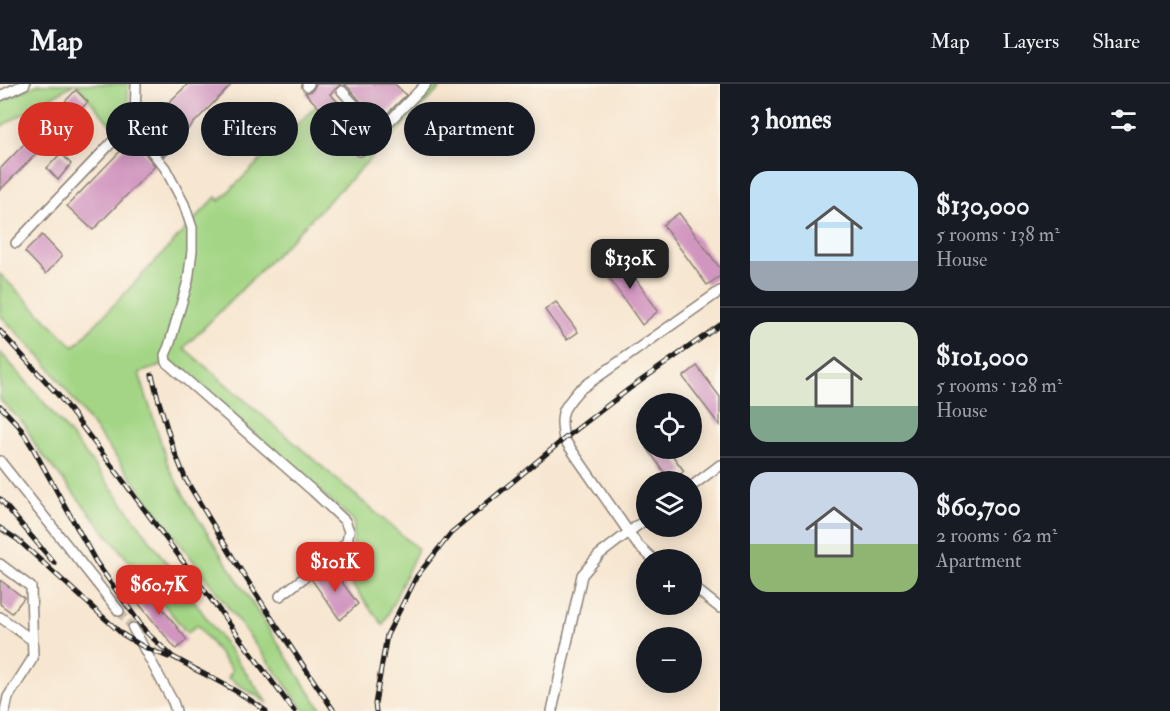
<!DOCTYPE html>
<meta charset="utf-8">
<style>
body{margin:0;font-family:"IM FELL Double Pica",serif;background:#242831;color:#f1f3f6;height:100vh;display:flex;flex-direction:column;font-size:22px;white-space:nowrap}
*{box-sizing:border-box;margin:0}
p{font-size:20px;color:#9ea1a6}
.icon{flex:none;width:33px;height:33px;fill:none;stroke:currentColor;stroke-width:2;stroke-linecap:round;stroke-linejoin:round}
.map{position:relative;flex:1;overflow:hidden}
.sheet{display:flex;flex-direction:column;background:#171b24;width:450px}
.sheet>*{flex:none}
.top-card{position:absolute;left:18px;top:18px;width:570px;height:54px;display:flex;gap:12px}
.buttons{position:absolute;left:636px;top:309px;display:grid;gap:12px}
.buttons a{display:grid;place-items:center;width:66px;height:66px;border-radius:50%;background:#171b24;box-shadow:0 3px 15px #0003;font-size:30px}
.price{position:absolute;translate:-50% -51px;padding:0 14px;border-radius:12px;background:#d93025;color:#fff;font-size:20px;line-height:39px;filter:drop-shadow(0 2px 3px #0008)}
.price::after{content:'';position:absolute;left:50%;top:36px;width:18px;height:14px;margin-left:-9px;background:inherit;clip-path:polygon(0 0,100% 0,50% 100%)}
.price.selected{background:#222;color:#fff}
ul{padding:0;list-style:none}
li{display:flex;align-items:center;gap:18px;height:150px;padding:0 30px}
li+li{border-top:2px solid #363941}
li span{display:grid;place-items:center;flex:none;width:168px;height:120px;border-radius:18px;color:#555}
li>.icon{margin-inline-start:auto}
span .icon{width:72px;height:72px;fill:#fffc;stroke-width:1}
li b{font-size:26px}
h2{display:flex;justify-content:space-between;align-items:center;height:72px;padding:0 30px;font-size:26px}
.chip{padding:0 21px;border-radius:27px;background:#171b24;box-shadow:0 3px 15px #0003;font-size:21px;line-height:54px}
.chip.selected{background:#d93025;color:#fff}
header{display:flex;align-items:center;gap:36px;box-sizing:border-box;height:84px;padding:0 30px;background:#171b24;border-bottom:2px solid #363941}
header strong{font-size:28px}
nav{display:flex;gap:33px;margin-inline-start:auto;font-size:21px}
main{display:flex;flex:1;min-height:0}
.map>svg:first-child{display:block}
.green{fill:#a3d584;stroke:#607850;stroke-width:1.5}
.building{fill:#d196c0}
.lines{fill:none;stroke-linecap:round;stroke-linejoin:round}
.minor-tunnel{stroke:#cbbeac;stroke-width:9;stroke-dasharray:9 4.5;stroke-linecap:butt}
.minor-casing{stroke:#8a8176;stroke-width:12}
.minor{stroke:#fff;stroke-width:9}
.rail-casing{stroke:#1c1c1c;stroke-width:5}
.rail{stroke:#fbf7ec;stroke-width:3;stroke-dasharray:9;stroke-linecap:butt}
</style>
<header>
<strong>Map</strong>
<nav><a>Map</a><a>Layers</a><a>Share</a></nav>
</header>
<main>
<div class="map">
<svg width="720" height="627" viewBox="0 0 720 627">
<rect width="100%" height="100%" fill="#fbf7ec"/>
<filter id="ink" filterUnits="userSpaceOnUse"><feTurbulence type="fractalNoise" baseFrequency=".0167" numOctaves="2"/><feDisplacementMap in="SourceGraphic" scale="12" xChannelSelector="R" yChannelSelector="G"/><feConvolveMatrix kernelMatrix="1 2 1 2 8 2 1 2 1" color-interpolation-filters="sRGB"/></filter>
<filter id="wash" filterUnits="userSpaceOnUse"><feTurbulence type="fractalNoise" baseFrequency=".008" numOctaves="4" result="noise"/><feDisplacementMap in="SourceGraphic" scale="24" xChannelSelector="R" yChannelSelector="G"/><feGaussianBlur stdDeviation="1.35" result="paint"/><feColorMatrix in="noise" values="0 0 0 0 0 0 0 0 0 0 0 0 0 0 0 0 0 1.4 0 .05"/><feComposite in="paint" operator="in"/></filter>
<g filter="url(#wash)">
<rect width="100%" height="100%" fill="#f7e6d0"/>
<path class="green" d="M 39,0 L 74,0 L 0,43 L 0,17 Z
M 76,0 L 128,0 L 128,25 L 110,40 Z
M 432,0 L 444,0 L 184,264 L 418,465 L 383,541 L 336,480 L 353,464 L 354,437 L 172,278 L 139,289 L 169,384 L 190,422 L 302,597 L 323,627 L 305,627 L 46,279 L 0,231 L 0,190 L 74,263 L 216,113 L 219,117 L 315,23 L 362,71 Z
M 0,268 C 99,377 181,501 268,619 L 228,594 L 232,586 L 197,541 L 187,549 L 37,364 L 25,341 L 0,316 Z"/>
<g id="blocks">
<path class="building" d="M 188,0 L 232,0 L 187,46 L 163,24 Z
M 316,0 L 341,0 L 330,10 L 343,23 L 339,27 L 364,53 L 356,62 L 305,9 L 312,7 Z
M 343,0 L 395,0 L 406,11 L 379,38 L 347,2 Z
M 76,6 L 88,18 L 0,106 L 0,85 Z
M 151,35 L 175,61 L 164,72 L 148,52 L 145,42 Z
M 134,53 L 137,59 L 155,82 L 93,146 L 67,122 Z
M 61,69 L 71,80 L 58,96 L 47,84 Z
M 679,129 L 720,184 L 720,192 L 707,201 L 663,141 Z
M 42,151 L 62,172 L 46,190 L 25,168 Z
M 619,171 L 658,227 L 642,241 L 602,184 Z
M 556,218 L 578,248 L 567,256 L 545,226 Z
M 697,282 L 720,313 L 720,342 L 683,293 Z
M 647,364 L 667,364 L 684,387 L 671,398 Z
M 330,482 L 358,520 L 340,536 L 312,496 Z
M 0,496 L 24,514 L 12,529 L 0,520 Z
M 143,500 L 187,556 L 176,565 L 131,510 Z"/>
</g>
</g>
<g filter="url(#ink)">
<use href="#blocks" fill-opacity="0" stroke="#8a8176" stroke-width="1.5"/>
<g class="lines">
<path class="minor-tunnel" d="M 119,527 L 133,544"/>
<g class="minor-casing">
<path id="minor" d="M 307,2 L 309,0
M 342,7 L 379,48
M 0,12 L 25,0
M 135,34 L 142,55 L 165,84 L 184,120 L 192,144 L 192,167 L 188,197 L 169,262 L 165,271 L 166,278 L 313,407 L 345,437 L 349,447 L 347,458 L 335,470 L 280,512
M 360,67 L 426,0
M 16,159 L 135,34 L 136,0
M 0,377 L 119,527
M 692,402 L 720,381
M 654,476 L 637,460 L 564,355 C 559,330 562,325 579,306 L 720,207
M 0,480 L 31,503 L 33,574 L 8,613 L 5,627
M 692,502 L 720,524
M 0,533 L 32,556
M 133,544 L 173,618 L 176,627
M 552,627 L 582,491 L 599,471 L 646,435"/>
</g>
<use href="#minor" class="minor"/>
<g class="rail-casing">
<path id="rail" d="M 0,247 L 59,312 L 121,394 L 294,627
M 152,291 L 158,314 L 173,364 L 186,396 L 235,477 L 278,544 L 334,627
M 0,322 L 19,342 L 34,366 L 96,478 L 146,548 L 173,573 L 199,587
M 0,415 L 54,479
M 0,444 L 18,456 L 122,550 L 142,562 L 168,573
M 192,584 C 219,597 242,609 266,627
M 376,627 L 375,620 L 387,551 L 417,492 L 451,449 L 564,355 L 629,305 L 720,241"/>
</g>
<use href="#rail" class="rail"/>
</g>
</g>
</svg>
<div class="buttons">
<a><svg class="icon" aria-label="locate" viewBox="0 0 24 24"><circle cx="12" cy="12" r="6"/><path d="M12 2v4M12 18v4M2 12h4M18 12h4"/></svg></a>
<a><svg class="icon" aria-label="layers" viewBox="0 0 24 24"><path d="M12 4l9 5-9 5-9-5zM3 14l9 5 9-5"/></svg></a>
<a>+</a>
<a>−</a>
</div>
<b class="price selected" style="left:630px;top:206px">$130K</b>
<b class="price" style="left:335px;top:509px">$101K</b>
<b class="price" style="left:159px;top:532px">$60.7K</b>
<div class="top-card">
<a class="chip selected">Buy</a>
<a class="chip">Rent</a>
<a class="chip">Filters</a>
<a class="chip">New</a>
<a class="chip">Apartment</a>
</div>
</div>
<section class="sheet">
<h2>3 homes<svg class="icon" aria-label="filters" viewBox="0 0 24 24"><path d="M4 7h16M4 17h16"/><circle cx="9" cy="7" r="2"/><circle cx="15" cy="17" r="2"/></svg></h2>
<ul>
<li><span style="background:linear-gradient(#bfe0f5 75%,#9aa5b1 0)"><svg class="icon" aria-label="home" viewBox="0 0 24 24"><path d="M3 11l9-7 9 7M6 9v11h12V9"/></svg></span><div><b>$130,000</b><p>5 rooms · 138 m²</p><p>House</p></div></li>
<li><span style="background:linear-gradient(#dfe7d0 70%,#7fa58c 0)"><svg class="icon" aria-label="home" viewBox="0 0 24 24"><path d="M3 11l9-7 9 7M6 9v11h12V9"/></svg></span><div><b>$101,000</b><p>5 rooms · 128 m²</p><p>House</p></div></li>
<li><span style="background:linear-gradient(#c9d6e8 60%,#8fb573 0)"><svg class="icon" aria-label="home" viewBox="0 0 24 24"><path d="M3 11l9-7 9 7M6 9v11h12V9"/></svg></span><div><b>$60,700</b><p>2 rooms · 62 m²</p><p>Apartment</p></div></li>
</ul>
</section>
</main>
